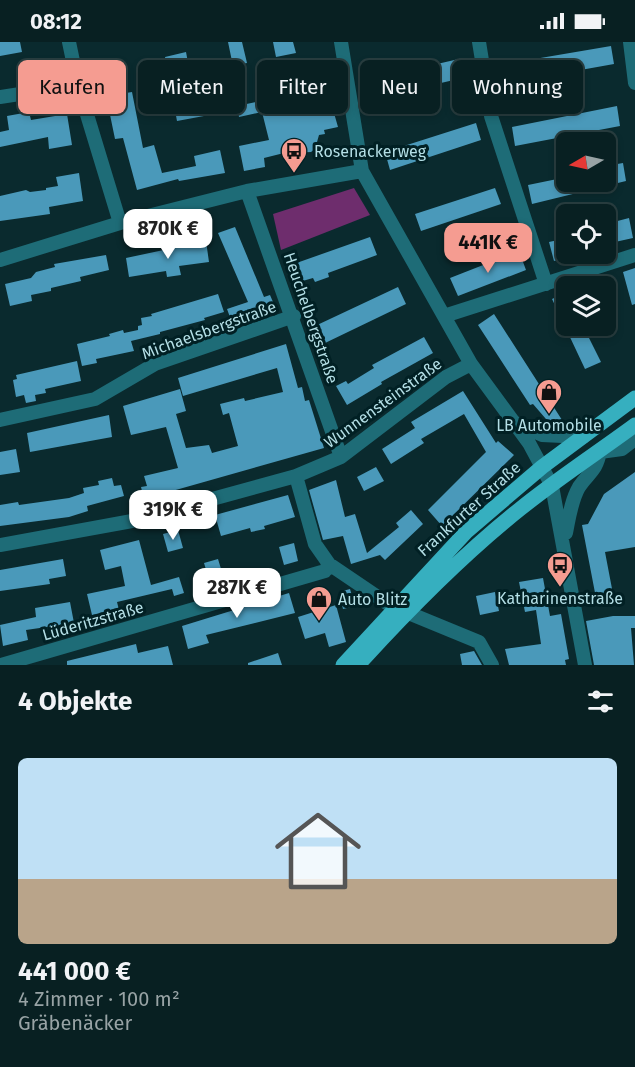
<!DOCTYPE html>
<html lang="de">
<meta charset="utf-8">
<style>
body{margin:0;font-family:"Fira Sans",sans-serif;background:#162d2f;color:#f1f3f6;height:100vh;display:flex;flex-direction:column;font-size:22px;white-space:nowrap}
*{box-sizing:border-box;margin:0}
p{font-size:20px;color:#98a3a5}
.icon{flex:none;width:33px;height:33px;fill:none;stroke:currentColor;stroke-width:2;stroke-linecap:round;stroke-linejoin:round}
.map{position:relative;height:623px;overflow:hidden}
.sheet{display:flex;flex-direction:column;background:#082022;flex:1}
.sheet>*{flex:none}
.hud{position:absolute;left:18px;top:18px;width:600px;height:54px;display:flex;gap:12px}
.needle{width:39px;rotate:261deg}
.controls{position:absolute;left:556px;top:90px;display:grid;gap:12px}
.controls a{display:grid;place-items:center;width:60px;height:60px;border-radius:9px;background:#082022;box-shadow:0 3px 9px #0003,0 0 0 2px #293e40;font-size:30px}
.price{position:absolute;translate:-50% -51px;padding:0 14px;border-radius:12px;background:#fff;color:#222;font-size:20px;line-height:39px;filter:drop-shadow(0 2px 3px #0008)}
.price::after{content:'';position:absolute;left:50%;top:36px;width:18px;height:14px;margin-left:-9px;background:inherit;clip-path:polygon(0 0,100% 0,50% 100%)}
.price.selected{background:#f59c91;color:#111}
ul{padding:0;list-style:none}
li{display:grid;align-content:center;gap:12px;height:318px;padding:0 18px}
li span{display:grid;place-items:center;height:186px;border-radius:9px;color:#555}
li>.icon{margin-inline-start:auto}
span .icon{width:108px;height:108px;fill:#fffc;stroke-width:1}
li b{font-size:26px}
h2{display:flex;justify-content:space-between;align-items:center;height:72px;padding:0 18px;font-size:26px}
.chip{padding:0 21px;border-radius:9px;background:#082022;box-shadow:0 3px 9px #0003,0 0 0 2px #293e40;font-size:21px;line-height:54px}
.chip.selected{background:#f59c91;color:#111}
.status{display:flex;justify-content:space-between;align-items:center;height:42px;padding:0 30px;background:#082022;direction:ltr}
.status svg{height:16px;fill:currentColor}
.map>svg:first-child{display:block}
.green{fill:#6e2d6d}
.building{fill:#4a99ba}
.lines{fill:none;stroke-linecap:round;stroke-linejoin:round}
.minor{stroke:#1e6c77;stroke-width:14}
.major{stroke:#36afbf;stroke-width:15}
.labels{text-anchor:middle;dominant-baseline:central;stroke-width:6;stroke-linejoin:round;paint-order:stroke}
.poi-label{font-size:16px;fill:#b3dee5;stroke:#012024;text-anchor:start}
.street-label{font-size:16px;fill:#b3dee5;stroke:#012024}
</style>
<div class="status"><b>08:12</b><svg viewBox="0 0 49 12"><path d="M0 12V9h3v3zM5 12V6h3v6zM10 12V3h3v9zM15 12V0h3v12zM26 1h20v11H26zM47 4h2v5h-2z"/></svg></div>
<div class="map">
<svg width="635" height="623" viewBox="0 0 635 623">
<rect width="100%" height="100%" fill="#0a2a2e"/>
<path class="green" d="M 354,146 L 370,173 L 281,208 L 273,172 Z"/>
<path class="building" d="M 0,0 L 20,0 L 22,10 L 0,14 Z
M 228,0 L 242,0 L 247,21 L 233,24 Z
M 273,0 L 293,0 L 296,11 L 276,15 Z
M 611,4 L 614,22 L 502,42 L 499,23 Z
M 186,10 L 192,42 L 197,41 L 204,74 L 177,79 L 165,15 Z
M 463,16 L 467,35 L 371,57 L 368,38 Z
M 117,25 L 126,51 L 132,50 L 143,106 L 154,103 L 162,131 L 196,124 L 194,114 L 220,108 L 225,131 L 179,139 L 178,137 L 137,148 L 123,96 L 115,97 L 101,29 Z
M 322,29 L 338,85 L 324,88 L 325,92 L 319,93 L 315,107 L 311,110 L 292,111 L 292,109 L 264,116 L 265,125 L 244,129 L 239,104 L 269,98 L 262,70 L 239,75 L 237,64 L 266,58 L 265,52 L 289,46 L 287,37 Z
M 617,64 L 620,84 L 515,104 L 512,85 Z
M 29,70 L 31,78 L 67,72 L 72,103 L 49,107 L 48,95 L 0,105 L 0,90 L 9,88 L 7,74 Z
M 476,81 L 481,98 L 390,128 L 385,110 Z
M 623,121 L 626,139 L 532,162 L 528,143 L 567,135 L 567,140 L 606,140 L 606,124 Z
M 79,131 L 83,159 L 49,165 L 50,172 L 0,179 L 0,154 L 26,148 L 30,150 L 46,148 L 46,146 L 58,144 L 56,135 Z
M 495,146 L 501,162 L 421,189 L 415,172 Z
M 629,176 L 633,196 L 606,202 L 606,182 Z
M 235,185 L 264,255 L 270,253 L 273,260 L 231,278 L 227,267 L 248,260 L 218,191 Z
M 370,195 L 377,213 L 328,231 L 329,235 L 315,240 L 313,236 L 299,240 L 296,232 L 292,233 L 288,224 Z
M 567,196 L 567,215 L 554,219 L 549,200 Z
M 206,199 L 209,220 L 179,224 L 181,233 L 167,235 L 166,229 L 129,235 L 126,216 Z
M 519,209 L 526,228 L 458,254 L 450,236 Z
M 106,213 L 109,228 L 80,235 L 81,239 L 51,246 L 51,249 L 31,253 L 32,259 L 10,264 L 5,242 L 31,236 L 36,230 L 55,225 L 54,222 Z
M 635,226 L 635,262 L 632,263 L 623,230 Z
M 398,245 L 406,262 L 323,302 L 315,284 Z
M 567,250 L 567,284 L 583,284 L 601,320 L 585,327 L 552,257 Z
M 218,252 L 224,270 L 204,276 L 205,278 L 160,290 L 160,292 L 131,299 L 134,309 L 96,317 L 97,321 L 82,324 L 77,302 L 110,294 L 109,292 L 123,288 L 124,291 L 138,288 L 138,284 L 142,283 L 141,276 L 152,274 L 151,272 Z
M 494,272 L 562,378 L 552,384 L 533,362 L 530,363 L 478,283 Z
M 424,295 L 433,311 L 381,340 L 382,342 L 347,363 L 336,344 L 346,339 L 348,342 L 374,326 L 372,323 Z
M 286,302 L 298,346 L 302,345 L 305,359 L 309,358 L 324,406 L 144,457 L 141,445 L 147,444 L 144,434 L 178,426 L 166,385 L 131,393 L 123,364 L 180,347 L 186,369 L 176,372 L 186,406 L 209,403 L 212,411 L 238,404 L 229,371 L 223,373 L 220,362 L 244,356 L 245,359 L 283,350 L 277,326 L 183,354 L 178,336 Z
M 77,319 L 81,339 L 45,347 L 46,351 L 35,353 L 36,359 L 26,361 L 24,353 L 16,355 L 13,338 L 17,337 L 16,333 Z
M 463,349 L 496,401 L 498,399 L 514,413 L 442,484 L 428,468 L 486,410 L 464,372 L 421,397 L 424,401 L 391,422 L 382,407 L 415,386 L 411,380 Z
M 109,373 L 112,395 L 30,410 L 27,391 Z
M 16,407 L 20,430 L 0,433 L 0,410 Z
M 376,425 L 384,439 L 364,449 L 357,435 Z
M 635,430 L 635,505 L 605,510 L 613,552 L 596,556 L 582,483 L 588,482 L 604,452 Z
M 112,436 L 114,444 L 121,443 L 124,454 L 87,464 L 88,469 L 69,475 L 0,484 L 0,463 L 18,460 L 19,463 L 69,456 L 84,451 L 83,446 L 99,443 L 98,439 Z
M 336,438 L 345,475 L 355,472 L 367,511 L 399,485 L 396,481 L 411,468 L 423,482 L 385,518 L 380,513 L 351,522 L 343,494 L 323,498 L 309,448 Z
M 288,453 L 295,475 L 264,484 L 265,487 L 251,490 L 250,486 L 221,494 L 215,473 Z
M 178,488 L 183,506 L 168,510 L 163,492 Z
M 139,498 L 151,543 L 179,535 L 184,551 L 174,554 L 172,547 L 117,560 L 119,568 L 92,573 L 87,552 L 125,544 L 121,524 L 105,528 L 100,508 Z
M 294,501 L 298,519 L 284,523 L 279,505 Z
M 63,517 L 66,534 L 49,537 L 50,542 L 0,549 L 0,528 Z
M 218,517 L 225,540 L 211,544 L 204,521 Z
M 543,536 L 550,574 L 561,572 L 569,617 L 565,618 L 566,623 L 509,623 L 505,607 L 541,602 L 536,568 L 525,570 L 519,540 Z
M 350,547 L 355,564 L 343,567 L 339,550 Z
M 495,550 L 499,569 L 480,573 L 476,554 Z
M 289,551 L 295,571 L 206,593 L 209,601 L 188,607 L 182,584 Z
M 70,560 L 74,581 L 26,588 L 28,598 L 3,604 L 0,583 L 36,575 L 35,566 Z
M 336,563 L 346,600 L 329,605 L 325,591 L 305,597 L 298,575 Z
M 613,574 L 635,574 L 635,586 L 631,586 L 634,623 L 594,623 L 586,579 Z
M 136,602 L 138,611 L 168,604 L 173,623 L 67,623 L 67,619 Z
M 474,609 L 482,623 L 462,623 L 460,612 Z
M 278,611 L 282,623 L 248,623 L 248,621 Z"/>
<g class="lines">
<path class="minor" d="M 69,0 L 78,43 L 120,181
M 341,0 L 362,129 L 471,322 L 529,401 L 552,444 L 585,623
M 479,0 L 491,74 L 546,242
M 630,0 L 635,41
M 0,55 L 78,43
M 247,149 L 341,415
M 0,218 L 120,181 L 247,149 L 362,129
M 444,274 L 635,213
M 0,378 L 95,357 L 155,322 L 294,274
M 516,381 L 542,393 L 583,395
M 566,491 C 569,476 571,459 579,445 C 589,430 596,430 600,410 L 622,407 L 635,397
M 0,503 L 132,479 L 296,434 L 341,415 L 446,335 L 471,322
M 329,522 L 394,566
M 406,570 L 479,600 L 492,623
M 1,623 L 325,529 L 329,522 L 315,502 L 296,434"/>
<path class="major" d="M 343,623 L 467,489 L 542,425 L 635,356
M 358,623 C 409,567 461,514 520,467 C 557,437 597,411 635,383"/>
</g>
<defs>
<g id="bus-pin" transform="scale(1.35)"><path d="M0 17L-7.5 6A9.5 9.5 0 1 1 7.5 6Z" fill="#f59c91" stroke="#012024"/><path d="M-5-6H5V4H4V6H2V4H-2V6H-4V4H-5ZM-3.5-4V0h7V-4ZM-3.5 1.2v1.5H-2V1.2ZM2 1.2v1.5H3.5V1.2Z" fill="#111"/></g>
<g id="shop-pin" transform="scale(1.35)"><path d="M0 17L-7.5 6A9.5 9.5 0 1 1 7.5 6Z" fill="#f59c91" stroke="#012024"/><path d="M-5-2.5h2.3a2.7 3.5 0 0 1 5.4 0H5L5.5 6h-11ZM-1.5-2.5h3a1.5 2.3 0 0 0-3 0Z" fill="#111"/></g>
</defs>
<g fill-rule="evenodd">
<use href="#bus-pin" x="294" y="109"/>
<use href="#shop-pin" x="549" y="350"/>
<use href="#bus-pin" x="560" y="523"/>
<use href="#shop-pin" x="319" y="557"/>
</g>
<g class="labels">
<g class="poi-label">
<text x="314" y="109">Rosenackerweg</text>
<text x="549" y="383" text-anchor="middle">LB Automobile</text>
<text x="560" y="556" text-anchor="middle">Katharinenstraße</text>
<text x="338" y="557">Auto Blitz</text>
</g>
<g class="street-label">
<text transform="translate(311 276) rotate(71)">Heuchelbergstraße</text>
<text transform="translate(209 288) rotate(-20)">Michaelsbergstraße</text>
<text transform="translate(383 361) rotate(-36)">Wunnensteinstraße</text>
<text transform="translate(469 467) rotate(-42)">Frankfurter Straße</text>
<text transform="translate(93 579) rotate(-16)">Lüderitzstraße</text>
</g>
</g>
</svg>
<div class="controls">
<a><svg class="needle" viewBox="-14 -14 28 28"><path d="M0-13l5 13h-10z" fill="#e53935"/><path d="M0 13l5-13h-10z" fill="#98a3a5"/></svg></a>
<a><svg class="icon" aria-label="locate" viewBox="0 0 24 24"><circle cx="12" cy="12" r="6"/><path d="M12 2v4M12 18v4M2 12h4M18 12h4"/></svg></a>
<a><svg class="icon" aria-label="layers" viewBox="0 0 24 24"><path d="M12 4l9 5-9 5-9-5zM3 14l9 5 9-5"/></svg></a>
</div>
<b class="price" style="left:168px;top:218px">870K €</b>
<b class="price selected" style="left:488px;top:232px">441K €</b>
<b class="price" style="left:173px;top:499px">319K €</b>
<b class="price" style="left:237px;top:577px">287K €</b>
<div class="hud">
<a class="chip selected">Kaufen</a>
<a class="chip">Mieten</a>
<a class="chip">Filter</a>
<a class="chip">Neu</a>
<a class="chip">Wohnung</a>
</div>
</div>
<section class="sheet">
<h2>4 Objekte<svg class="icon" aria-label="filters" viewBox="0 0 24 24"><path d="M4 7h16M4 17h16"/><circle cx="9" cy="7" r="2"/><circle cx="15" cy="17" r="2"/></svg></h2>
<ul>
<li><span style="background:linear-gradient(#bfe0f5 65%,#b9a48a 0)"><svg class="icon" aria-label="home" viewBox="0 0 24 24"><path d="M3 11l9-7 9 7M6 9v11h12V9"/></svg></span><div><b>441 000 €</b><p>4 Zimmer · 100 m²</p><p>Gräbenäcker</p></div></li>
</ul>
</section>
